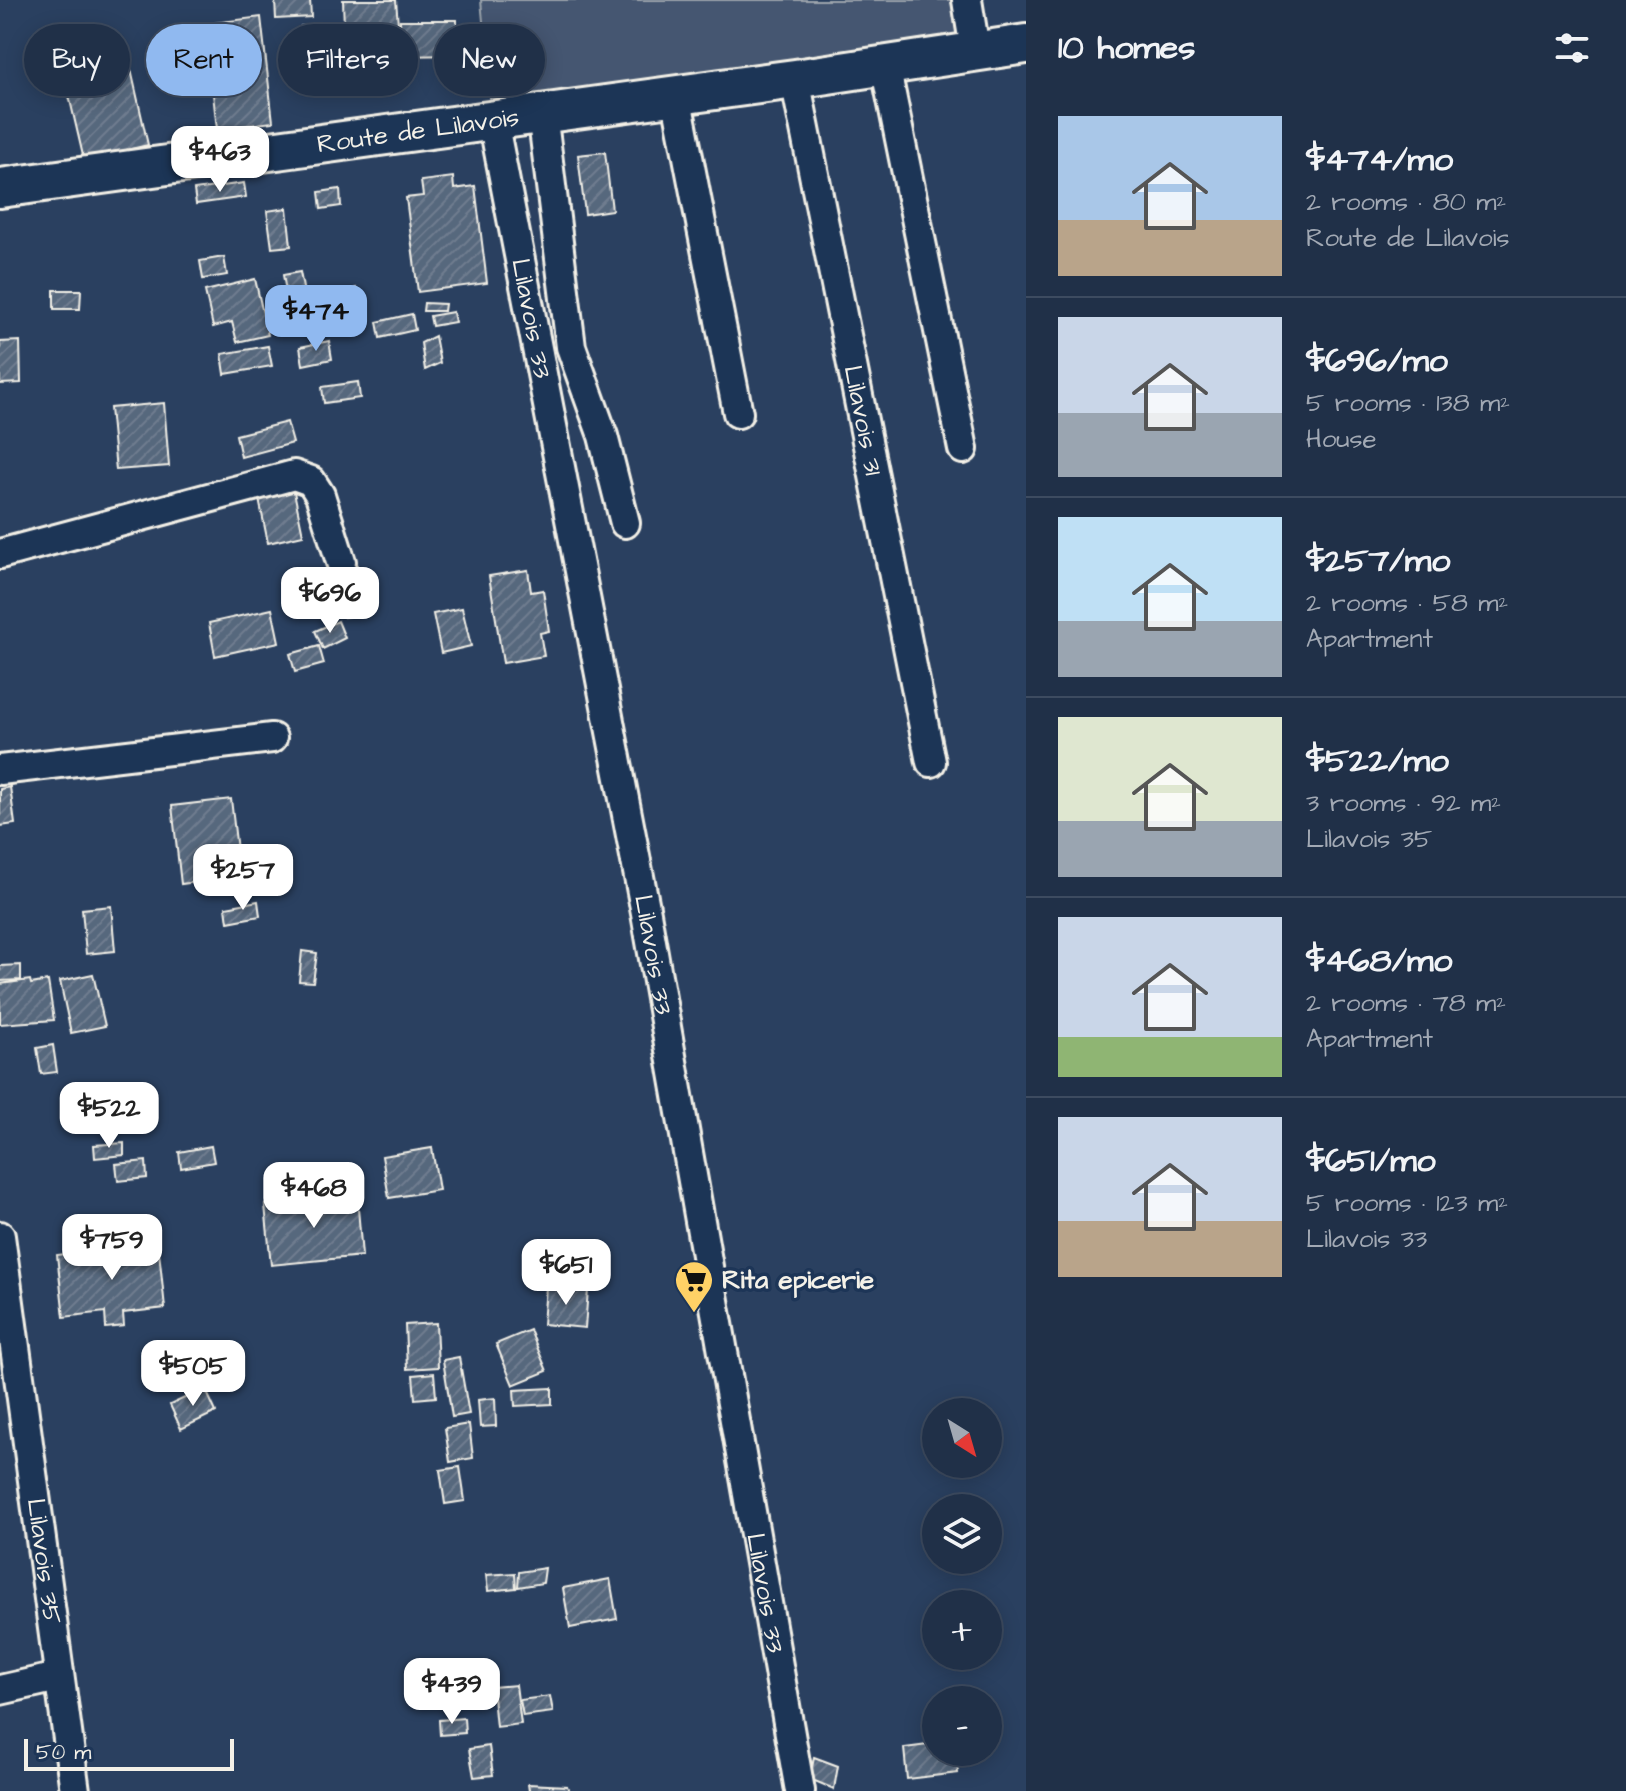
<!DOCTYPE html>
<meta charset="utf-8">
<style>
body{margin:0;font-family:"Architects Daughter",sans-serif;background:#28384f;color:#f1f3f6;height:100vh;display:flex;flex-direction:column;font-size:30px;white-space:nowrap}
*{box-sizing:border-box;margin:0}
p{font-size:26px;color:#a2a9b4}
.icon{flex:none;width:44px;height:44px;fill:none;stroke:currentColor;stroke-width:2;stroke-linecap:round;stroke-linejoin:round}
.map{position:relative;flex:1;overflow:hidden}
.panel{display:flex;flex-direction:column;background:#203048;width:600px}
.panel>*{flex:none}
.hud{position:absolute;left:24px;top:24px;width:760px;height:72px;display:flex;gap:16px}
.needle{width:52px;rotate:143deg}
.buttons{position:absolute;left:922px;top:1398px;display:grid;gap:16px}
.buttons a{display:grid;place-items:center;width:80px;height:80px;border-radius:50%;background:#203048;box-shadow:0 4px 20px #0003,0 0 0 2px #3d4b60;font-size:40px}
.scale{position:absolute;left:24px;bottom:20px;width:210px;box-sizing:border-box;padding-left:8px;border:4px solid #f4f1e8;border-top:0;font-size:22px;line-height:28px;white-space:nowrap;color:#f4f1e8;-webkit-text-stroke:6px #1d3557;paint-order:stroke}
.price{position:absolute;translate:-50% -68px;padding:0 18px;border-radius:16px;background:#fff;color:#222;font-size:26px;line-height:52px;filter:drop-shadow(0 2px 4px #0008)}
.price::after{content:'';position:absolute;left:50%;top:48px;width:24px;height:18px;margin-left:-12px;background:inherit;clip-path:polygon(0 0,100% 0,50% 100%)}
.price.current{background:#90b9f0;color:#111}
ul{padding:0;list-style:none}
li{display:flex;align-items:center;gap:24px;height:200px;padding:0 32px}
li+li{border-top:2px solid #3d4b60}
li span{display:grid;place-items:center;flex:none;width:224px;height:160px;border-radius:0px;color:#555}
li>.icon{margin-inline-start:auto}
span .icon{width:96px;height:96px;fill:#fffc;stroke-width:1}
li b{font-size:34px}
h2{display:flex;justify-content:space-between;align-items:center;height:96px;padding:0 32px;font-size:34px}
.pill{padding:0 28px;border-radius:36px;background:#203048;box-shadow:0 4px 20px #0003,0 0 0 2px #3d4b60;font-size:28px;line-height:72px}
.pill.current{background:#90b9f0;color:#111}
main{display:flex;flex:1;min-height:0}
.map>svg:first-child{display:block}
.park{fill:#445771;stroke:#9ca4ac;stroke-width:2}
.building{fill:url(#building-hatch);stroke:#f4f1e8;stroke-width:2}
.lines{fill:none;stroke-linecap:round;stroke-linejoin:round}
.minor-casing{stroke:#f4f1e8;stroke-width:34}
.secondary-casing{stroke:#f4f1e8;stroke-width:44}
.minor{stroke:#1d3557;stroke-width:28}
.secondary{stroke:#1d3557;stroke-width:38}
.labels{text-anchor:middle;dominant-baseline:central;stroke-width:7;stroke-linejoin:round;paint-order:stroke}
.street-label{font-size:26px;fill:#f4f1e8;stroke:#1d3557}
.poi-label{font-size:26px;font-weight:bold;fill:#f4f1e8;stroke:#1d3557;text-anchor:start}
</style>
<main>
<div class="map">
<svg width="1026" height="1791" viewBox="0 0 1026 1791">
<defs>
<pattern id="building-hatch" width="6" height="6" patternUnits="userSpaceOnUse" patternTransform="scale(2)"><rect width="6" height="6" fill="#56677d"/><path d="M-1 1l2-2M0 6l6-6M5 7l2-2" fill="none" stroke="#6f7d8f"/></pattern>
</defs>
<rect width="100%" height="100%" fill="#2a4060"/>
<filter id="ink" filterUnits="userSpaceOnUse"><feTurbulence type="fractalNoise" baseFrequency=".0125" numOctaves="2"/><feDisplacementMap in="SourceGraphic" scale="16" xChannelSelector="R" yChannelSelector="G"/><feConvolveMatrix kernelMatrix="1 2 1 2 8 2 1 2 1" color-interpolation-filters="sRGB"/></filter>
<g filter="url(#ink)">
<path class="park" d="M 481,0 L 951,0 L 958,41 L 491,107 Z"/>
<path class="building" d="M 275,0 L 310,0 L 311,17 L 276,19 Z
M 343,0 L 396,0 L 398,24 L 344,27 Z
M 261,17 L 273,122 L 217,129 L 205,24 Z
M 400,20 L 457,20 L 457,55 L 401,56 Z
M 301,26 L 341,27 L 340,88 L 301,87 Z
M 101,33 L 104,48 L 125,43 L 148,145 L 84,160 L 57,44 Z
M 605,152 L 612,210 L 585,214 L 578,155 Z
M 453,177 L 454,189 L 475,186 L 487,283 L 418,292 L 406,198 L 423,196 L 421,181 Z
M 244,183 L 246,197 L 196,204 L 194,190 Z
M 340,189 L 341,206 L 321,209 L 319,192 Z
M 287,208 L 291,246 L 272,248 L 267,211 Z
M 224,257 L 227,275 L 203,279 L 200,261 Z
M 300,272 L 306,304 L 289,307 L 283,275 Z
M 255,279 L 268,335 L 237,342 L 232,322 L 213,327 L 205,291 Z
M 356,288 L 364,315 L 344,321 L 336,295 Z
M 54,290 L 81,290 L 80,309 L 54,309 Z
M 424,303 L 445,304 L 444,311 L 423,311 Z
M 453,312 L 455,322 L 432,326 L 430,316 Z
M 412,314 L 415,330 L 380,338 L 377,322 Z
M 435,336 L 440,363 L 425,370 L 421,343 Z
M 20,341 L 21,383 L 0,384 L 0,342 Z
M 329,341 L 332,359 L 303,365 L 300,347 Z
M 268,346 L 272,366 L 225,374 L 222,354 Z
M 358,382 L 360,398 L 324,403 L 322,387 Z
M 164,403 L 169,466 L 116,470 L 110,408 Z
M 287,422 L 293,443 L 241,457 L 236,435 Z
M 293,487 L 303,535 L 268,543 L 258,494 Z
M 528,570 L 531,592 L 543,590 L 549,631 L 540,633 L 544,656 L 503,663 L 489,576 Z
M 359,578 L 365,613 L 344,617 L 338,581 Z
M 462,608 L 471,646 L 441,653 L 433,614 Z
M 272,609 L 279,642 L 215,656 L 209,623 Z
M 338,621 L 345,638 L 323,649 L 315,631 Z
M 319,646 L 324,664 L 295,672 L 290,654 Z
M 10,787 L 15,824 L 0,826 L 0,789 Z
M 231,799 L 240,876 L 181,884 L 172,806 Z
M 258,901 L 260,916 L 228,922 L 226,907 Z
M 111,906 L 115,951 L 86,954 L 82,909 Z
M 302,951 L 317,953 L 313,982 L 299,981 Z
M 21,965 L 21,980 L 0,981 L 0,966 Z
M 93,974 L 105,1026 L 71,1033 L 60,981 Z
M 30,980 L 31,984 L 48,981 L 54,1020 L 0,1024 L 0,984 Z
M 53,1045 L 57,1072 L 41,1074 L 37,1048 Z
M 144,1087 L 145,1104 L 86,1110 L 84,1092 Z
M 139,1108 L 140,1121 L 109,1124 L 107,1112 Z
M 124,1143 L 124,1155 L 95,1158 L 94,1145 Z
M 211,1146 L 214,1162 L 181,1168 L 179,1152 Z
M 432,1148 L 439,1190 L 389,1198 L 382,1156 Z
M 146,1161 L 147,1178 L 118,1181 L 116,1164 Z
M 357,1196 L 362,1256 L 271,1265 L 265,1205 Z
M 158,1242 L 165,1308 L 123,1313 L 124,1326 L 106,1328 L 105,1312 L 64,1317 L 57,1255 Z
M 546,1287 L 588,1290 L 585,1328 L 543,1324 Z
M 436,1323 L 438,1367 L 407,1369 L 405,1325 Z
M 530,1330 L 547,1371 L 513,1385 L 496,1344 Z
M 459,1357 L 469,1414 L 452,1417 L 443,1360 Z
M 434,1373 L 436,1397 L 415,1399 L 413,1375 Z
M 205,1388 L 216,1412 L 181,1429 L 170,1405 Z
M 552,1388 L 552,1404 L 515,1406 L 514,1390 Z
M 495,1398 L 496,1426 L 480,1427 L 478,1400 Z
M 469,1424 L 473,1458 L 450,1462 L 445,1428 Z
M 460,1467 L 465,1501 L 445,1504 L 440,1470 Z
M 545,1568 L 543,1583 L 518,1587 L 519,1572 Z
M 515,1573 L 516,1588 L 488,1591 L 486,1575 Z
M 610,1579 L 617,1619 L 570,1628 L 563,1588 Z
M 516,1685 L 521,1724 L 496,1727 L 492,1687 Z
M 550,1696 L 553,1712 L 523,1716 L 520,1700 Z
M 464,1718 L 465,1733 L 440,1735 L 439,1720 Z
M 936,1744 L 936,1752 L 956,1752 L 958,1773 L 907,1779 L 904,1748 Z
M 489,1746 L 493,1775 L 474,1777 L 469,1749 Z
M 814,1757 L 838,1766 L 834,1789 L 810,1779 Z
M 528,1784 L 567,1786 L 569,1791 L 529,1791 Z"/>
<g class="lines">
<g class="minor-casing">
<g id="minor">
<path d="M 967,0 L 975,50"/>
<path d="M 885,65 L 963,449"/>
<path id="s1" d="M 795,79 L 931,762"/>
<path d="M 676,95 L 738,413"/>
<path d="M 542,113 L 571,347 L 603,436 L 625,523"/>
<path id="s2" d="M 493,120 L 646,913 L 800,1791"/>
<path d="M 0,554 L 294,475 L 311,481 L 320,495 L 341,562"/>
<path d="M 0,770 L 272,738"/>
<path id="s3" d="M 0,1236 L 75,1791"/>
<path d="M 0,1690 L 58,1677"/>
</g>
</g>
<g class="secondary-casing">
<g id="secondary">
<path id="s4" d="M 0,188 L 795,79 L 1026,44"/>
</g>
</g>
<use href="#minor" class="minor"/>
<use href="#secondary" class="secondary"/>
</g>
</g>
<defs>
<g id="supermarket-pin" transform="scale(2)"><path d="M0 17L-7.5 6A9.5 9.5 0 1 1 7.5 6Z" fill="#ffd166" stroke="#1d3557"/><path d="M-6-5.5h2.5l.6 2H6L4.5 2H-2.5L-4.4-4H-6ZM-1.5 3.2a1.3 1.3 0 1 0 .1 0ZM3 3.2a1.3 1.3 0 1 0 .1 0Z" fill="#111"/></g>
</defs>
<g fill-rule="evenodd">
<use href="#supermarket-pin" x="694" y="1280"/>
</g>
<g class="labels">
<g class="street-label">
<text stroke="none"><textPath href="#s4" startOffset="422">Route de Lilavois</textPath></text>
<text stroke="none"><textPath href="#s2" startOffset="202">Lilavois 33</textPath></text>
<text stroke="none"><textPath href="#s1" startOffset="348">Lilavois 31</textPath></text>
<text stroke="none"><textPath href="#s2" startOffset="850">Lilavois 33</textPath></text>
<text stroke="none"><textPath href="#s3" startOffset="328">Lilavois 35</textPath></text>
<text stroke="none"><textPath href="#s2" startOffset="1498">Lilavois 33</textPath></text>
</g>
<g class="poi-label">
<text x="722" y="1280">Rita epicerie</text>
</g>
</g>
</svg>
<div class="buttons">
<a><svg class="needle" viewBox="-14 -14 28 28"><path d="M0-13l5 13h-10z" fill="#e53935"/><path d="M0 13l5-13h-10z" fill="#a2a9b4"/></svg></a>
<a><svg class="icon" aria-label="layers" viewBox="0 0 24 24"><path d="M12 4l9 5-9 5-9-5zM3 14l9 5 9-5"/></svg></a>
<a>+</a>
<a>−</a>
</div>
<div class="scale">50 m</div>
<b class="price" style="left:220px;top:194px">$463</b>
<b class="price current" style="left:316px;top:353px">$474</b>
<b class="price" style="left:330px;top:635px">$696</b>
<b class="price" style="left:243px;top:912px">$257</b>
<b class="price" style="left:109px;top:1150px">$522</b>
<b class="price" style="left:314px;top:1230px">$468</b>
<b class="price" style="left:112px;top:1282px">$759</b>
<b class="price" style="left:566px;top:1307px">$651</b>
<b class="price" style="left:193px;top:1408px">$505</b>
<b class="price" style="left:452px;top:1726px">$439</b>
<div class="hud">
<a class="pill">Buy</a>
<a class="pill current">Rent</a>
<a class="pill">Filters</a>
<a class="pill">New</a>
</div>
</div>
<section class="panel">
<h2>10 homes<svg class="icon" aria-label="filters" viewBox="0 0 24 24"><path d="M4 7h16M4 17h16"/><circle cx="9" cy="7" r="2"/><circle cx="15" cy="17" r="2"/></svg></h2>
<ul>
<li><span style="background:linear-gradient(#a9c7e8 65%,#b9a48a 0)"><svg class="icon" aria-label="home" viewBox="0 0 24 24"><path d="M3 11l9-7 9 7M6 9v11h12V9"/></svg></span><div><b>$474/mo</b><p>2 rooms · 80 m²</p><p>Route de Lilavois</p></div></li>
<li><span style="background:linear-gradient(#c9d6e8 60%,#9aa5b1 0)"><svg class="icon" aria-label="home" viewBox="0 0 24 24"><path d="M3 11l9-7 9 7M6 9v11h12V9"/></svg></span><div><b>$696/mo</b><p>5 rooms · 138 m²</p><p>House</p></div></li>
<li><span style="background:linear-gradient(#bfe0f5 65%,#9aa5b1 0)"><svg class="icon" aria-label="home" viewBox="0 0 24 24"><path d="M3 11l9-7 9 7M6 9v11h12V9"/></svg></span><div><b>$257/mo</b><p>2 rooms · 58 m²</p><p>Apartment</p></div></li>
<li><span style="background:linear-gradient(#dfe7d0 65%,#9aa5b1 0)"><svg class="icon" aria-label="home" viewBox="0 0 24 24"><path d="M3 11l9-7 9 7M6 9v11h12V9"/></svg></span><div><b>$522/mo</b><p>3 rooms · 92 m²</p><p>Lilavois 35</p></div></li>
<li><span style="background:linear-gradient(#c9d6e8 75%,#8fb573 0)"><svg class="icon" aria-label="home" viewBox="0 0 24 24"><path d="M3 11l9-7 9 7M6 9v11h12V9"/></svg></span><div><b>$468/mo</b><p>2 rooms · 78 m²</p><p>Apartment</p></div></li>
<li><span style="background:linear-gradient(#c9d6e8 65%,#b9a48a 0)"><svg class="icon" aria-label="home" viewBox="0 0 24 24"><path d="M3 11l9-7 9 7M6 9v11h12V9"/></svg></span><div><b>$651/mo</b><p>5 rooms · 123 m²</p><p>Lilavois 33</p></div></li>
</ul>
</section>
</main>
